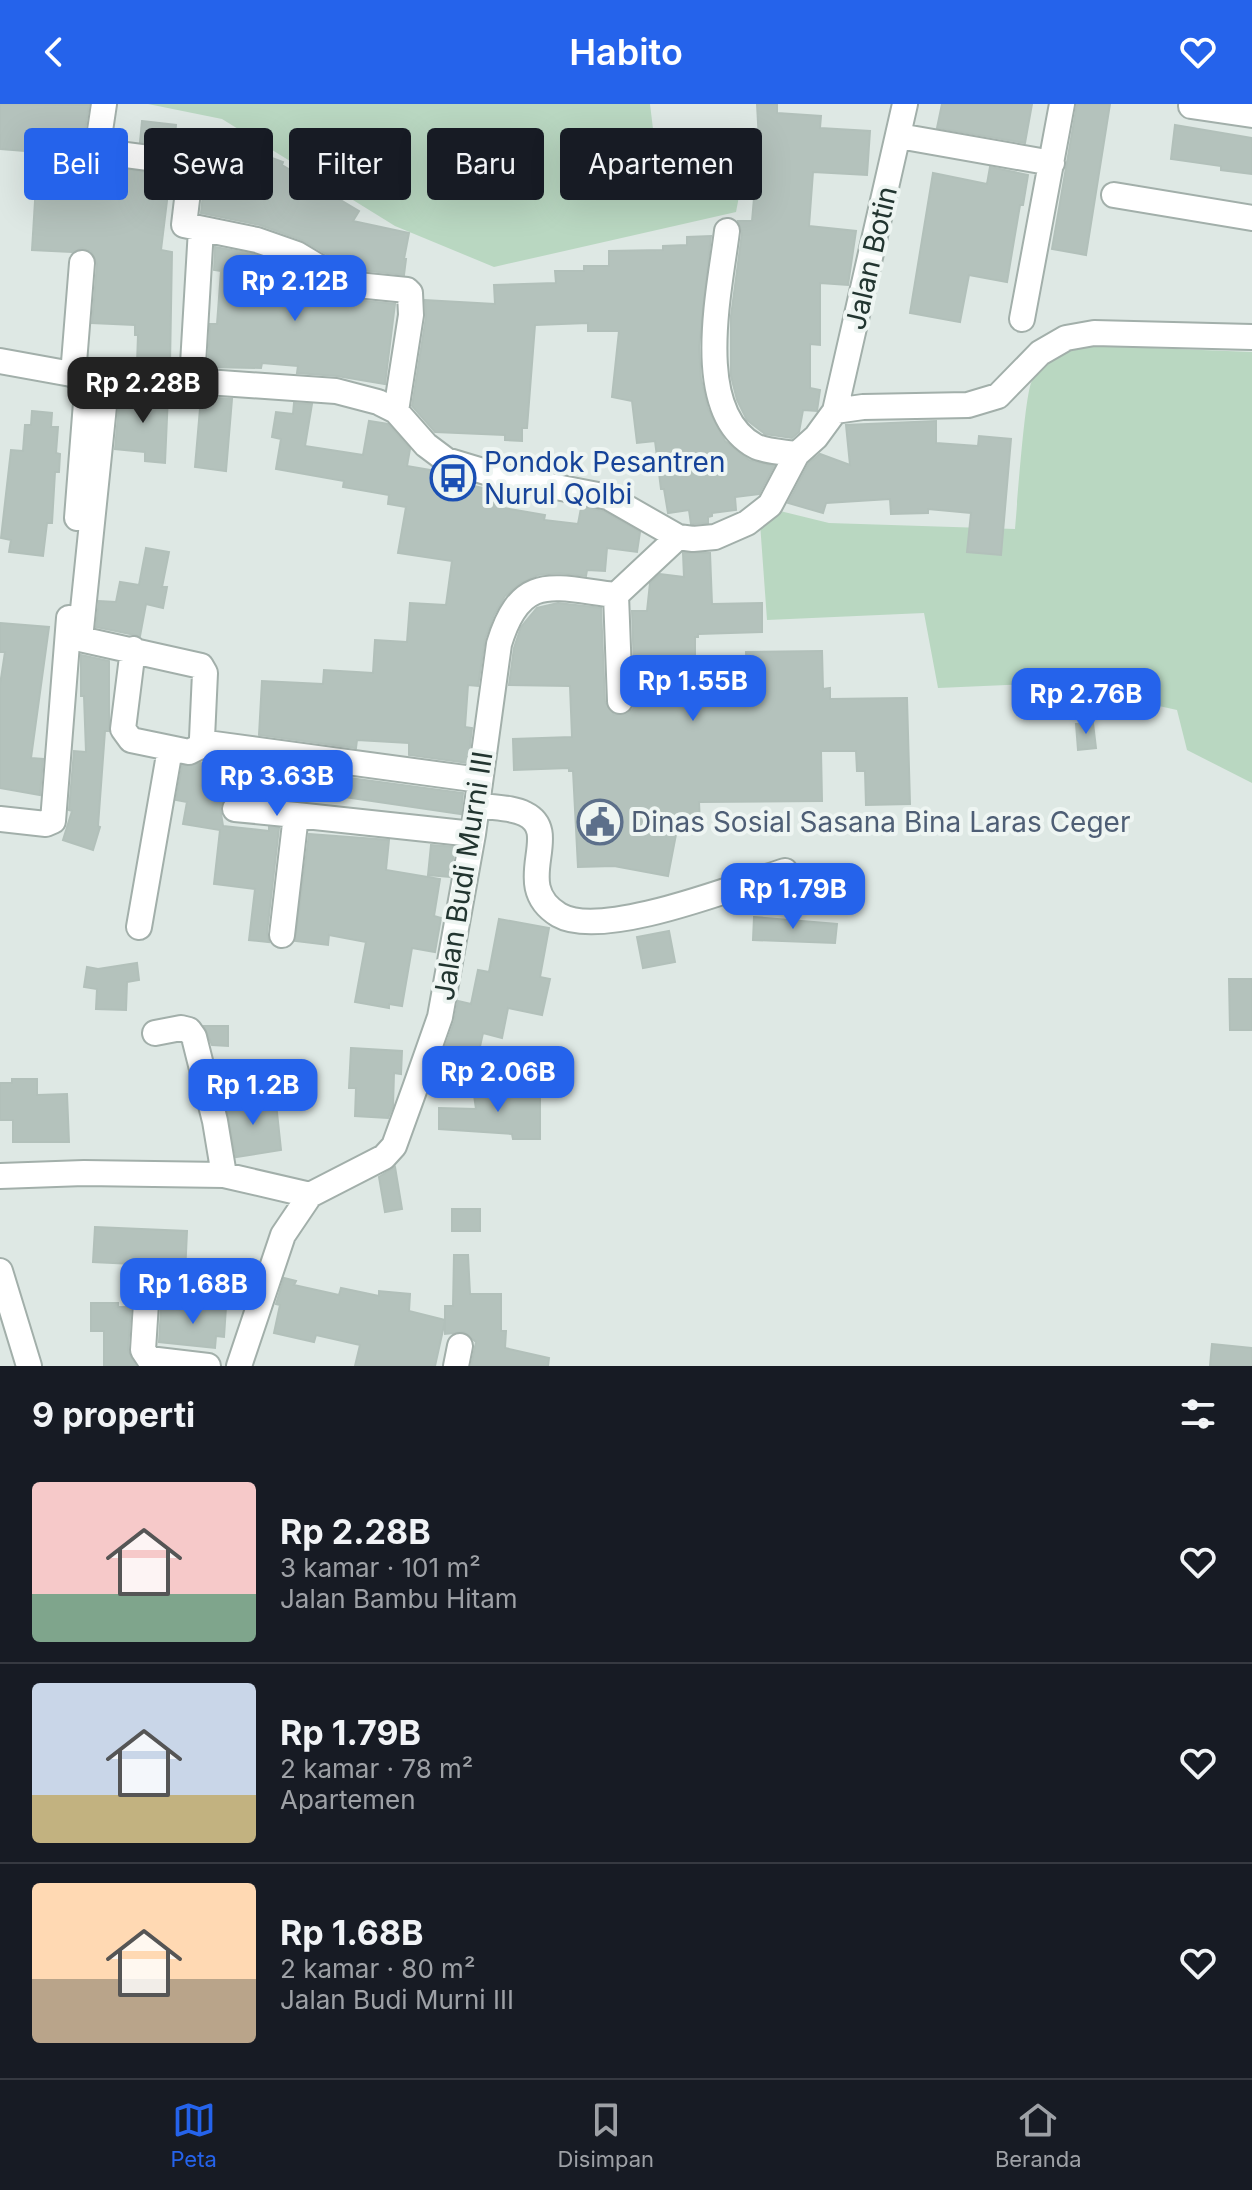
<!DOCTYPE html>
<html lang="id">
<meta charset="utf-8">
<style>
body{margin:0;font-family:Inter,sans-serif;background:#20242c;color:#f1f3f6;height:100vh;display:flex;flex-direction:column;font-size:30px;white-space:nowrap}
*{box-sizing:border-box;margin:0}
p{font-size:26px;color:#9ea1a6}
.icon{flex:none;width:44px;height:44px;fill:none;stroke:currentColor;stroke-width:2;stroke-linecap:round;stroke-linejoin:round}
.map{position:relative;height:1262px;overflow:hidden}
.drawer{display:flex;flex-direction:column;background:#171b24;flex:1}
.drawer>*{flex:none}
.hud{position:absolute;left:24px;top:24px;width:800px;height:72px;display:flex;gap:16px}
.price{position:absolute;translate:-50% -68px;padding:0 18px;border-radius:16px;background:#2563eb;color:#fff;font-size:26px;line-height:52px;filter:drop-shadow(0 2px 4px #0008)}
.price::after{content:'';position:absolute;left:50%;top:48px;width:24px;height:18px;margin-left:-12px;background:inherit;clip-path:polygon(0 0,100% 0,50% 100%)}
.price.active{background:#222;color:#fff}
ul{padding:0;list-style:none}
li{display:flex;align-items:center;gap:24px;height:200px;padding:0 32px}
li+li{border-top:2px solid #363941}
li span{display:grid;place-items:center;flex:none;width:224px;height:160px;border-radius:8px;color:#555}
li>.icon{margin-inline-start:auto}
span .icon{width:96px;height:96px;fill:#fffc;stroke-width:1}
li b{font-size:34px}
h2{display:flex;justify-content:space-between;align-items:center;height:96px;padding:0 32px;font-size:34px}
.tag{padding:0 28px;border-radius:8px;background:#171b24;box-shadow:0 8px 32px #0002;font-size:28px;line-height:72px}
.tag.active{background:#2563eb;color:#fff}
header{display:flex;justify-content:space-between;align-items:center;height:104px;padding:0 32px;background:#2563eb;color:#fff;font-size:36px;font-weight:600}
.dock{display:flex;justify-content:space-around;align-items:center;height:112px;border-top:2px solid #363941;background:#171b24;font-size:22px;color:#9ea1a6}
.dock a{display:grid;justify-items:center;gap:4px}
.dock .active{color:#2563eb}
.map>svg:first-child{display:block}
.green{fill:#b9d7c1}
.building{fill:#b4c2bc;stroke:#b2c0ba;stroke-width:2}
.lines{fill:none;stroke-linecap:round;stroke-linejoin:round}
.street-casing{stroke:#a2afaa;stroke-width:28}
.street{stroke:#fff;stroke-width:24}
.labels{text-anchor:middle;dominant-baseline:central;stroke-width:8;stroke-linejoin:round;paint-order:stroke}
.street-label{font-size:28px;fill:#223530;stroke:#eef5f2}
.transit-label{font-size:28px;fill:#164399;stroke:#eef5f2;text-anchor:start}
.service-label{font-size:28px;fill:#4e5e75;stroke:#eef5f2;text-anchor:start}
</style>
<header><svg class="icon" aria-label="back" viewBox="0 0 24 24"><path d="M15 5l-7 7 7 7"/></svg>Habito<svg class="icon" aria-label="heart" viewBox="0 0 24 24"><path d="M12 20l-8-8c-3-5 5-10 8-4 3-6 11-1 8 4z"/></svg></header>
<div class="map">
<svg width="1252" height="1262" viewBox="0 0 1252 1262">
<rect width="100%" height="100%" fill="#dee8e4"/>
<path class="green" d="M 148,0 L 650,0 L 653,25 L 752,25 L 736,108 L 494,163 L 395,122 L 222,15 Z
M 1101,242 L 1252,248 L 1252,679 L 1187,646 L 1177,606 L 1055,579 L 938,584 L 924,509 L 767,516 L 760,419 L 776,406 L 829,419 L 1015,425 C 1017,404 1025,287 1032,277 C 1050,251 1072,244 1101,242 Z"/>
<path class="building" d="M 0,0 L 89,1 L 83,39 L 85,48 L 94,60 L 170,72 L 161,146 L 172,148 L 170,261 L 137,260 L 138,231 L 135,231 L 135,221 L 92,219 L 97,160 L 91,147 L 82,144 L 72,148 L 32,146 L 38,48 L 0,45 Z
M 757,0 L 777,0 L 777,9 L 821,12 L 820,24 L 870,27 L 867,71 L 813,68 L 809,122 L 856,127 L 848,181 L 820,179 L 820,241 L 810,240 L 810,284 L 820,286 L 817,307 L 803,306 L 799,328 L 792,334 L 765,330 L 747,316 L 737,296 L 731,272 L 731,212 L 742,129 L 738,117 L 752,117 L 759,37 Z
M 942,0 L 1032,0 L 1025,39 L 937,24 Z
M 1077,0 L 1110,0 L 1086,151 L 1052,145 Z
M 142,17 L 176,21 L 174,42 L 140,38 Z
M 1175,21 L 1252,34 L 1252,70 L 1221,66 L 1221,62 L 1171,55 Z
M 209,32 L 257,40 L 256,48 L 283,58 L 282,61 L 359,107 L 353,117 L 409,129 L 404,155 L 406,155 L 404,171 L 352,165 L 302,136 L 260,121 L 201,109 Z
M 990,63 L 1028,71 L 1023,101 L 1020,101 L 1007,178 L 969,171 L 960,218 L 910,209 L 933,69 L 987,80 Z
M 711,132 L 699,243 L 701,275 L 708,305 L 725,337 L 749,356 L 774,362 L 759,390 L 735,393 L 736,406 L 712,409 L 712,412 L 708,413 L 708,419 L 693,420 L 691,420 L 689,406 L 668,409 L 664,385 L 661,385 L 655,337 L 637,339 L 632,297 L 612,293 L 619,227 L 588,227 L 588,219 L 535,221 L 527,324 L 522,324 L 522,337 L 505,336 L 505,331 L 435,328 L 412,302 L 426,213 L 425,196 L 495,200 L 494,181 L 556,179 L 555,167 L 584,167 L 584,162 L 609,162 L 609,147 L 663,146 L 663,142 L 687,141 L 687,133 Z
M 215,143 L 253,150 L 291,164 L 345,195 L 395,200 L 385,280 L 337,272 L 297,269 L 298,262 L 262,259 L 261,264 L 208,263 L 210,220 L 217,220 L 221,167 L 214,166 Z
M 120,289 L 168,291 L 165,359 L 145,357 L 145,348 L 115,345 Z
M 201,293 L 232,295 L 226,367 L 195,363 Z
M 294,299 L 312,300 L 305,342 L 363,351 L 369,317 L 388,320 L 410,345 L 407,362 L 436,367 L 442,371 L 442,375 L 506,389 L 504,404 L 545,411 L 544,416 L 578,420 L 581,404 L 588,404 L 603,407 L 640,428 L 637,448 L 607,444 L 605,467 L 587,466 L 586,472 L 559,469 L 538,471 L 520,479 L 505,492 L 494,511 L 485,535 L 478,582 L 468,581 L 465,623 L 472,624 L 468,659 L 409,651 L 409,639 L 357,636 L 356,644 L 259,631 L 262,577 L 323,580 L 324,566 L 373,569 L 375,536 L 407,538 L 410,499 L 446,501 L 452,457 L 398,449 L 406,403 L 388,400 L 389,391 L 343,383 L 344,377 L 276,365 L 281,335 L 272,333 L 276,308 L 293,310 Z
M 32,307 L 52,309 L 51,323 L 58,323 L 56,349 L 60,350 L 59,368 L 55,368 L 52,419 L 47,419 L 43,452 L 9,448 L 11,436 L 1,434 L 11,346 L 23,347 L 25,321 L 31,321 Z
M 936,317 L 936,339 L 978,342 L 979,332 L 1011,335 L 1001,451 L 967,448 L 971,409 L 928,405 L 928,409 L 891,410 L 890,395 L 826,399 L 823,409 L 788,399 L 809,359 L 820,350 L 850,361 L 846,321 Z
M 146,444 L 169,448 L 162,483 L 167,483 L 163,504 L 146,500 L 140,532 L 96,523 L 99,497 L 116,498 L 120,478 L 139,481 Z
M 683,449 L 710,449 L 712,500 L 762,499 L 762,528 L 698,530 L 698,533 L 695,533 L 695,577 L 747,575 L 746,548 L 822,547 L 823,585 L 830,584 L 830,595 L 907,594 L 910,700 L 866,701 L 865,667 L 857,667 L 856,647 L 821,647 L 822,697 L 699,698 L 700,720 L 678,720 L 668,772 L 614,762 L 578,763 L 573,667 L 569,667 L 569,664 L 514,666 L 513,635 L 572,633 L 570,582 L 509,581 L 514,544 L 521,523 L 537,504 L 558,499 L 601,504 L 605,598 L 614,611 L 627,610 L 633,605 L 635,596 L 632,507 L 647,507 L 650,479 L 660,470 L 684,473 Z
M 0,519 L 49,523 L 31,654 L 43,655 L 40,691 L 0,684 L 0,581 L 5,548 L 0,548 Z
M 81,551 L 109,557 L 109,627 L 105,627 L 98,722 L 100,723 L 93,746 L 63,736 L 72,707 L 69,706 L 74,647 L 86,648 L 84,592 L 81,592 Z
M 1093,619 L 1096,644 L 1078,646 L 1076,620 Z
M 215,656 L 463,689 L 461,710 L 324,690 L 324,693 L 298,690 L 294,696 L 228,687 L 220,703 L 223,722 L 269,727 L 269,723 L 279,724 L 267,829 L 269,838 L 249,836 L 255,785 L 214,780 L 220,726 L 183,720 L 187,698 L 176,696 L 182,662 L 201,659 L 215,661 Z
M 309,730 L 389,736 L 386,766 L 440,775 L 434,812 L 441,814 L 435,848 L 412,844 L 402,902 L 389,900 L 389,904 L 355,898 L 366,838 L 329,831 L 328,841 L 295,837 Z
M 431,741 L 455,743 L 450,773 L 428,771 Z
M 754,813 L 837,820 L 835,839 L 753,836 Z
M 499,815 L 549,824 L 540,873 L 550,875 L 542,911 L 508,904 L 502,934 L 483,929 L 475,965 L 440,958 L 454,918 L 458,897 L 471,900 L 478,866 L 489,868 Z
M 669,827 L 675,858 L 643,864 L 637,833 Z
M 137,859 L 139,876 L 127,878 L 126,906 L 96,905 L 97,885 L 84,883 L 87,863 L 98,865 Z
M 1229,875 L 1252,875 L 1252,926 L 1230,926 Z
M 204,922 L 228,922 L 228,942 L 212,941 Z
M 351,944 L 402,947 L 401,970 L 394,969 L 393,1002 L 388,1014 L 355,1012 L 356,984 L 349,984 Z
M 12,975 L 37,975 L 37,991 L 67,990 L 69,1038 L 13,1038 L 13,1016 L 0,1016 L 0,979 L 12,979 Z
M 513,985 L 540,985 L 540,1035 L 513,1035 L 512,1030 L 439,1025 L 439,1004 L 476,1005 L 474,991 Z
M 236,986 L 238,1002 L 276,999 L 281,1046 L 236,1053 L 223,988 Z
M 395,1063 L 402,1105 L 385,1108 L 379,1073 Z
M 452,1105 L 480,1105 L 480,1127 L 452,1127 Z
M 95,1123 L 187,1127 L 185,1171 L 153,1169 L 154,1161 L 93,1158 Z
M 454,1151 L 468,1151 L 470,1190 L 501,1190 L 501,1227 L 506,1227 L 505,1244 L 549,1254 L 548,1262 L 471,1262 L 476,1238 L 464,1228 L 445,1230 L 445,1217 L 435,1262 L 355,1262 L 360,1241 L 316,1231 L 314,1238 L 274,1229 L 280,1201 L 276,1200 L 284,1174 L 296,1177 L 294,1181 L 339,1191 L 341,1184 L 379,1192 L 379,1187 L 410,1190 L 409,1207 L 445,1216 L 445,1202 L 453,1202 Z
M 91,1199 L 118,1199 L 118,1203 L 131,1203 L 128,1246 L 136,1262 L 104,1262 L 104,1227 L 91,1227 Z
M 199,1203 L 226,1203 L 224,1233 L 216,1232 L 215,1244 L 159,1238 L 161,1205 L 199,1207 Z
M 1212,1240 L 1252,1244 L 1252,1262 L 1210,1262 Z"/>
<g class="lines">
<g class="street-casing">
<path id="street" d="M 104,0 L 98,40 L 103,48 L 187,59 L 191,62 L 184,121 L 257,136 L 297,150 L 347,180 L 407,186 L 410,189 L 411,211 L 396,307
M 1191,2 L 1252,11
M 899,32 L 1052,59
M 1114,91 L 1252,114
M 727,127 C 720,185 691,307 755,342 C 766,348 785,348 797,350
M 1022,215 L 1062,0
M 0,257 L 88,273 L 192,277 L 336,287 L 378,298 L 396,307 L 426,341 L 446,356 L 499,372 L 608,393 L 678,433 L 693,435 L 715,433 L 747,419 L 770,401 L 797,350 L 816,333 L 835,307 L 863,303 L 968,301 L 998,292 L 1040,249 L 1066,234 L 1094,229 L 1252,233
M 73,271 L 82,159
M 107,273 L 80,535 L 201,562 L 205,569 L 202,634 L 207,639 L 480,676
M 192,277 L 201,125
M 835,307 L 905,0
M 77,414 L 88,273
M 616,491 L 620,597
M 133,545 L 123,625 L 131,636 L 189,648 L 207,639
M 477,701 C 492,704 512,703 525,710 C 564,729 509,781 559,811 C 602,836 737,782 785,767
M 235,705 L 296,711 L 282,831
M 296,711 L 473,730
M 0,715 L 46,720 L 53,717 L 69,514
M 139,823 L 170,645
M 155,929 L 181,924 L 189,926 L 194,933 L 215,1017 L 224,1071
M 0,1072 L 84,1069 L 224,1071 L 310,1091
M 0,1167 L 29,1262
M 146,1199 L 143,1246 L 149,1255 L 208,1262
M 239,1262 L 283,1131 L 310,1091 L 384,1053 L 394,1042 L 415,984 L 440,913 L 473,730 L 499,540 C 521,467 554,484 616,491 L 678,433
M 456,1262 L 460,1242"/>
</g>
<use href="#street" class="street"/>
</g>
<defs>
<g id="bus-ring" transform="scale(2.3)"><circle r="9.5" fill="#eef5f2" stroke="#1a4fb4" stroke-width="1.5"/><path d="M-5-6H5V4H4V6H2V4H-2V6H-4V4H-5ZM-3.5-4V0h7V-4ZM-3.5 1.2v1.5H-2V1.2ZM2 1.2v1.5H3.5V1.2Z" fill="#1a4fb4"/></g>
<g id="civic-ring" transform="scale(2.3)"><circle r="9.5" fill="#eef5f2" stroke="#5c6f8a" stroke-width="1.5"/><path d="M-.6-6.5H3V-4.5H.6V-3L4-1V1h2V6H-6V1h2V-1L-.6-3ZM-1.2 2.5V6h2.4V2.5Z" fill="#5c6f8a"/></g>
</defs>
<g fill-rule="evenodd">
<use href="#bus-ring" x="453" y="374"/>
<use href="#civic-ring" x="600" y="718"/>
</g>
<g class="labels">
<g class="street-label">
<text transform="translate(871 154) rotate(-77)">Jalan Botin</text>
<text transform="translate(463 772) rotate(-81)">Jalan Budi Murni III</text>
</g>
<g class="transit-label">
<text x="484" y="358">Pondok Pesantren<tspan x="484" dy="32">Nurul Qolbi</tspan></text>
</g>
<g class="service-label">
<text x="631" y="718">Dinas Sosial Sasana Bina Laras Ceger</text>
</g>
</g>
</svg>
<b class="price" style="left:295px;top:219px">Rp 2.12B</b>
<b class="price active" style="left:143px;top:321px">Rp 2.28B</b>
<b class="price" style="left:693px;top:619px">Rp 1.55B</b>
<b class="price" style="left:1086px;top:632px">Rp 2.76B</b>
<b class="price" style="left:277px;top:714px">Rp 3.63B</b>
<b class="price" style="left:793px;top:827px">Rp 1.79B</b>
<b class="price" style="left:498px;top:1010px">Rp 2.06B</b>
<b class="price" style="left:253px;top:1023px">Rp 1.2B</b>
<b class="price" style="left:193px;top:1222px">Rp 1.68B</b>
<div class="hud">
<a class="tag active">Beli</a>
<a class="tag">Sewa</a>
<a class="tag">Filter</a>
<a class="tag">Baru</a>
<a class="tag">Apartemen</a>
</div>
</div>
<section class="drawer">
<h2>9 properti<svg class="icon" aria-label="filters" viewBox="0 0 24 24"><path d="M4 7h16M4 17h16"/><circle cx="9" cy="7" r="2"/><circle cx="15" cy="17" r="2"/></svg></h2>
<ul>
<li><span style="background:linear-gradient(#f6c9c9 70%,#7fa58c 0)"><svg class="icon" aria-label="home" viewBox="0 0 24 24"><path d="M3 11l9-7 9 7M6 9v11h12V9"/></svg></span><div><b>Rp 2.28B</b><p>3 kamar · 101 m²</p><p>Jalan Bambu Hitam</p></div><svg class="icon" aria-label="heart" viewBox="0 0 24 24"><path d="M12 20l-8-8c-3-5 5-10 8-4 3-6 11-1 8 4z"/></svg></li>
<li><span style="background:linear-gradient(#c9d6e8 70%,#c2b280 0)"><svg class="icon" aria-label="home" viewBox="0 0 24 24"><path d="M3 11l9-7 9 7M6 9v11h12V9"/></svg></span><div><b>Rp 1.79B</b><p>2 kamar · 78 m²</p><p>Apartemen</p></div><svg class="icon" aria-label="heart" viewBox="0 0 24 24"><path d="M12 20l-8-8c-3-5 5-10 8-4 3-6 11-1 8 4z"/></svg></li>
<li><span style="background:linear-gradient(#ffd9b3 60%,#b9a48a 0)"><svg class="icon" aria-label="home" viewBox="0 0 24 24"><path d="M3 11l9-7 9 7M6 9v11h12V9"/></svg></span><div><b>Rp 1.68B</b><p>2 kamar · 80 m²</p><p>Jalan Budi Murni III</p></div><svg class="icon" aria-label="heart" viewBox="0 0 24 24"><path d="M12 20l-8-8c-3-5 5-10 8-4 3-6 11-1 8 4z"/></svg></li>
</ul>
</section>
<nav class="dock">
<a class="active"><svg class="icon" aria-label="map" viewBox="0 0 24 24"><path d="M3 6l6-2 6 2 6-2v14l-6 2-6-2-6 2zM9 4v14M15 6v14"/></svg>Peta</a>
<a><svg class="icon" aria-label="saved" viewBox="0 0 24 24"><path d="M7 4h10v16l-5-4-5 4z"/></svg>Disimpan</a>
<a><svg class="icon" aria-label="home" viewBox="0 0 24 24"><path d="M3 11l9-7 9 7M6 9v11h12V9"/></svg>Beranda</a>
</nav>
